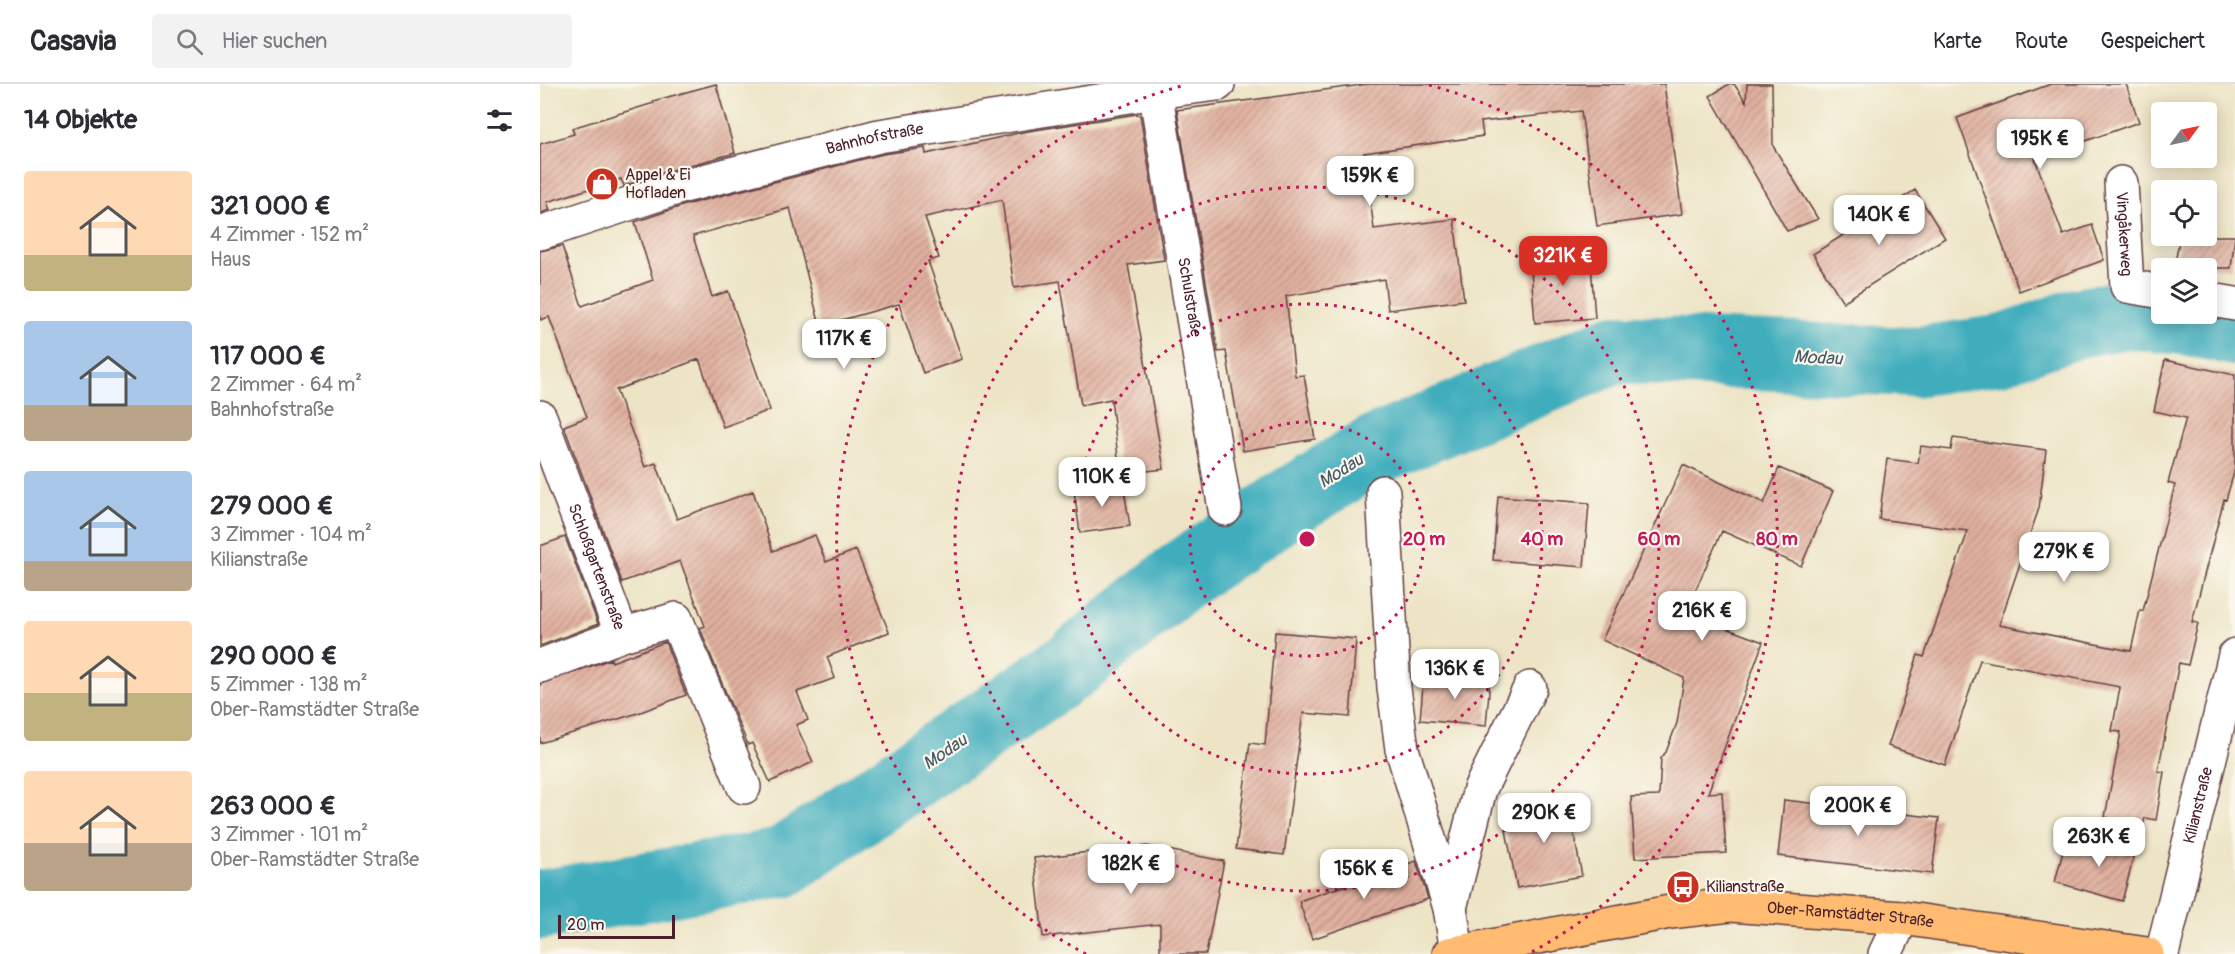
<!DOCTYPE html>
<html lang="de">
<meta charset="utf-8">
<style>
body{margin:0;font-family:Pangolin,sans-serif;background:#f2f2f3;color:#2b2b33;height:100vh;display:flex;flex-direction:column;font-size:22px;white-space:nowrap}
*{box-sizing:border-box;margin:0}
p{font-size:20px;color:#7c7c81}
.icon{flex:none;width:33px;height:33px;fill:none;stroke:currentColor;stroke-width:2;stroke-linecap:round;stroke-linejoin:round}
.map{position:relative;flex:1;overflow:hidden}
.side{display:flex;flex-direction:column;background:#fff;width:540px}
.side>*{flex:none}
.needle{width:39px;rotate:57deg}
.buttons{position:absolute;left:1611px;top:18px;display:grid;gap:12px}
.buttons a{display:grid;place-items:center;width:66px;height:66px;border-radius:6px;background:#fff;box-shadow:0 3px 15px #0003;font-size:30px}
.scale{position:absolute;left:18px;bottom:15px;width:117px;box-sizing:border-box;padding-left:6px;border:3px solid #4a1f2b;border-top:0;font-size:16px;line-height:21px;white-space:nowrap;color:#4a1f2b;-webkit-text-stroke:4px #fbf7ec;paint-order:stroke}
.price{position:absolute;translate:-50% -51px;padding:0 14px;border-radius:12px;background:#fff;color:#222;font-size:20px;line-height:39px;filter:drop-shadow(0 2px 3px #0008)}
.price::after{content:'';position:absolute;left:50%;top:36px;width:18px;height:14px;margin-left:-9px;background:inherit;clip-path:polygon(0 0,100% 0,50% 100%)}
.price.on{background:#d93025;color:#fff}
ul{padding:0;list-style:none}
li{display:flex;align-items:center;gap:18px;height:150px;padding:0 24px}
li span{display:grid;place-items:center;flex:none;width:168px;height:120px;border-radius:6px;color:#555}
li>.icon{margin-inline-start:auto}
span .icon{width:72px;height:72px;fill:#fffc;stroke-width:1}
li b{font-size:26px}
h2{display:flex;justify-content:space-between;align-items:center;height:72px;padding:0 24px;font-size:26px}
header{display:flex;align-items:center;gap:36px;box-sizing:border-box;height:84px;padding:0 30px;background:#fff;border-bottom:2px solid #e1e1e2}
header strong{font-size:28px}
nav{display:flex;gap:33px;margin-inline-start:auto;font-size:21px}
.search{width:420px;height:54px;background:#f2f2f3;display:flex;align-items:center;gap:15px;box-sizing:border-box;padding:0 21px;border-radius:6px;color:#7c7c81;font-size:22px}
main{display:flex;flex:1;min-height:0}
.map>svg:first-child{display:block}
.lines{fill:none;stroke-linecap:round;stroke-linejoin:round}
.river{stroke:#40adbd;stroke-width:70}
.building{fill:url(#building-hatch)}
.minor-casing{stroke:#623d42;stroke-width:36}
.major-casing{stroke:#623d42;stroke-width:36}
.minor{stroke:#fff;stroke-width:33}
.major{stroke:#febb71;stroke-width:33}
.ring{fill:none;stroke:#c2185b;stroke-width:3;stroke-dasharray:3 6}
.labels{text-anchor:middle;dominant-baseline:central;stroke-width:4.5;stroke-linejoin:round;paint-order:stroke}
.street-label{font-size:16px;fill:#4a1f2b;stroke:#fbf7ec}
.poi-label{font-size:16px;fill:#4a1f2b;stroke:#fbf7ec;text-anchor:start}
.water-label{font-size:18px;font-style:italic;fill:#465865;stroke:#fbf7ec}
.centre{fill:#c2185b;stroke:#fbf7ec;stroke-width:3}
.ring-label{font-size:18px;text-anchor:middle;font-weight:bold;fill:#c2185b;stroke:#fbf7ec;stroke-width:4.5;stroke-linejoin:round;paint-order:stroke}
</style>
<header>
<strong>Casavia</strong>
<div class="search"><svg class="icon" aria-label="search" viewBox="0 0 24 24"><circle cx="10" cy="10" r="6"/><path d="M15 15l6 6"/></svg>Hier suchen</div>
<nav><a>Karte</a><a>Route</a><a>Gespeichert</a></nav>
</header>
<main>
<section class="side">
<h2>14 Objekte<svg class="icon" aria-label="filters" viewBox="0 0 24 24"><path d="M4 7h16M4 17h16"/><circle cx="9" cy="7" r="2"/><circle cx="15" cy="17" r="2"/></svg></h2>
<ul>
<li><span style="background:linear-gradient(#ffd9b3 70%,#c2b280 0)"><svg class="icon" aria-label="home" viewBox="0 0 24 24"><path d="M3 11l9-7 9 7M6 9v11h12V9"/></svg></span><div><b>321 000 €</b><p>4 Zimmer · 152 m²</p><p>Haus</p></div></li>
<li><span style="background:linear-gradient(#a9c7e8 70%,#b9a48a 0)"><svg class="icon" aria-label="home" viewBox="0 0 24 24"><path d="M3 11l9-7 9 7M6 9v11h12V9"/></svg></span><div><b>117 000 €</b><p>2 Zimmer · 64 m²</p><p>Bahnhofstraße</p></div></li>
<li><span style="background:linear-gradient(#a9c7e8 75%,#b9a48a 0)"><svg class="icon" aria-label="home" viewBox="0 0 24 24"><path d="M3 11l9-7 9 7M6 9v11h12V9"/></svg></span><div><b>279 000 €</b><p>3 Zimmer · 104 m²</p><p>Kilianstraße</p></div></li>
<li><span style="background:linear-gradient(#ffd9b3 60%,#c2b280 0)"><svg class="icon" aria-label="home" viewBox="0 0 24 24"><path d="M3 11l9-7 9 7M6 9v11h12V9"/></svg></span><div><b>290 000 €</b><p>5 Zimmer · 138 m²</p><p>Ober-Ramstädter Straße</p></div></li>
<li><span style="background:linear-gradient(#ffd9b3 60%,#b9a48a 0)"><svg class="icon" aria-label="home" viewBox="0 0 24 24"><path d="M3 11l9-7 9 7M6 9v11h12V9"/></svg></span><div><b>263 000 €</b><p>3 Zimmer · 101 m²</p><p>Ober-Ramstädter Straße</p></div></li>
</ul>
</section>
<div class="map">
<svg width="1695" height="870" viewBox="0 0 1695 870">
<defs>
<pattern id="building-hatch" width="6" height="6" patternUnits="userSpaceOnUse" patternTransform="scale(1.5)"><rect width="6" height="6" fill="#e1b19f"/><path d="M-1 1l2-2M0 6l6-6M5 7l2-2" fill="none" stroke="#b88f82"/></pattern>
</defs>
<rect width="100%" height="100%" fill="#fbf7ec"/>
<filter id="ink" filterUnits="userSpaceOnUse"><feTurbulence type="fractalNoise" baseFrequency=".0167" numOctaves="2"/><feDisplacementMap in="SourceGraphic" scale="12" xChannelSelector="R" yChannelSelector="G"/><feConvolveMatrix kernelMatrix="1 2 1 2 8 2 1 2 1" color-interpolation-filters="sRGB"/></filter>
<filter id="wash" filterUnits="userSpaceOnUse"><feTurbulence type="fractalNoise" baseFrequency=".008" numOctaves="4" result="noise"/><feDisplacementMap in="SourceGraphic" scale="24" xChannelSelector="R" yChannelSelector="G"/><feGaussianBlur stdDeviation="1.35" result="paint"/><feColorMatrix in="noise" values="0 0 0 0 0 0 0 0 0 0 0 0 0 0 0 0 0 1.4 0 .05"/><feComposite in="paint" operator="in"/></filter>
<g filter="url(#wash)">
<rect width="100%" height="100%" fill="#ede4c5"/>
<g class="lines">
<path class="river" d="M 0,821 L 242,779 L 531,582 L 644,490 L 758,413 L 835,366 L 1075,265 L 1373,278 L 1459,266 L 1537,239 L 1587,230 L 1650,237 L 1695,247"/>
</g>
<g id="blocks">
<path class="building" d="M 176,0 L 195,69 L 135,85 L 84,102 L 81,95 L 7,118 L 10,126 L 0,129 L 0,60 L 34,50 L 32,44 L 114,19 L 113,17 Z
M 829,0 L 1124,0 L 1142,130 L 1057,142 L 1041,27 L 941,38 L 943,52 L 824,69 L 834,145 L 914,135 L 924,216 L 848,226 L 844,195 L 746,212 L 755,292 L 764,291 L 775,355 L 703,367 L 686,267 L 678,268 L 637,26 Z
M 1189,0 L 1194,0 L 1206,18 L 1207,0 L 1232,0 L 1233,62 L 1278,135 L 1247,147 L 1170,12 Z
M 1511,0 L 1586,0 L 1599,38 L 1495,75 L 1523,151 L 1552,141 L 1564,176 L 1479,207 L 1417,34 Z
M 597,30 L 600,31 L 624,176 L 588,181 L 624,385 L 580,390 L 571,315 L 541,321 L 520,197 L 474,204 L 462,116 L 385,133 L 399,174 L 388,177 L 422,275 L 383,289 L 359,220 L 280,242 L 250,124 L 153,152 L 172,213 L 188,207 L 230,326 L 183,343 L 159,275 L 76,306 L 105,383 L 116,379 L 137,435 L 213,407 L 233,467 L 275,451 L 286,478 L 316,466 L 349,548 L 287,573 L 295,594 L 257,608 L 268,636 L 256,641 L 273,678 L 230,698 L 212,659 L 208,661 L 181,597 L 160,544 L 165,542 L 140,477 L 82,498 L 24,342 L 47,333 L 9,233 L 0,236 L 0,167 L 22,162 L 42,222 L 113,196 L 95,138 L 145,121 L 343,70 L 385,64 L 386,70 L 483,48 Z
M 1375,106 L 1405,154 L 1303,218 L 1273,170 Z
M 1640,152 L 1695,152 L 1691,184 L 1634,184 Z
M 1050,167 L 1055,234 L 995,239 L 990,172 Z
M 1625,276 L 1695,291 L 1695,385 L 1686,416 L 1684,415 L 1652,538 L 1658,539 L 1648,581 L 1639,579 L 1618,687 L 1624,688 L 1616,736 L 1605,734 L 1602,745 L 1565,733 L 1581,648 L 1572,647 L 1580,603 L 1440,576 L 1405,681 L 1348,662 L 1378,571 L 1384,573 L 1428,447 L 1339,435 L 1347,375 L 1378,379 L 1381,362 L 1411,366 L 1413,354 L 1506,366 L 1499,424 L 1459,541 L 1591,567 L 1600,526 L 1603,527 L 1635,401 L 1628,399 L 1646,334 L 1614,327 Z
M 1143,381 L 1224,419 L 1239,384 L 1293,407 L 1261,482 L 1182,447 L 1145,529 L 1223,558 L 1168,709 L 1182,708 L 1186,769 L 1095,774 L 1091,713 L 1119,712 L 1121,674 L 1126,668 L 1137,639 L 1144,594 L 1062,556 Z
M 583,400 L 590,442 L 540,449 L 534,406 Z
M 958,412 L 1049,419 L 1044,483 L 953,476 Z
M 25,453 L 58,540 L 0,562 L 0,462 Z
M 735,548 L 816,555 L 810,633 L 763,629 L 744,771 L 696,765 L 710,659 L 725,661 Z
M 125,558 L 146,611 L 98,629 L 0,659 L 0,600 L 71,575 L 72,578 Z
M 884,590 L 950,596 L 946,642 L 880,636 Z
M 1027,714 L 1042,792 L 977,804 L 966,746 L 979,743 L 975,723 Z
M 1244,716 L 1399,734 L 1392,790 L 1238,772 Z
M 1562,754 L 1598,758 L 1582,817 L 1515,798 L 1525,760 L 1559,770 Z
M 607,762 L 684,777 L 666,870 L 620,870 L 620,840 L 503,853 L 494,774 Z
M 876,777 L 888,815 L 772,855 L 759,817 Z"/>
</g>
</g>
<g filter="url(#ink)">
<use href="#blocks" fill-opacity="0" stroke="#623d42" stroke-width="1.5"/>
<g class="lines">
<g class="minor-casing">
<g id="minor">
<path id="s1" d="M 614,0 L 685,425"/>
<path id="s2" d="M 1581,99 L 1587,202 L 1622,208"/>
<path id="s3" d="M 0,149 L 140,103 L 339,52 L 615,8 L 678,0"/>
<path d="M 1666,215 L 1695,220"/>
<path id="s4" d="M 0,333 L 82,551"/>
<path d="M 843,408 L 854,604 L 862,665 L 910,824 L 917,867"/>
<path d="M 0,582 L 82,551 L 136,535 L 204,703"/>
<path d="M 910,824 L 940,705 L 990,604"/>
<path d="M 1345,870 L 1362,834"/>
<path id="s5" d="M 1622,870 L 1695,571"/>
</g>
</g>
<g class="major-casing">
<g id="major">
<path id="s6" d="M 909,870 L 1130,828 L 1190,821 L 1362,834 L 1607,870"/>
</g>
</g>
<use href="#minor" class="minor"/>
<use href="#major" class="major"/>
</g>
</g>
<g class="ring">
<circle cx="767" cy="455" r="117"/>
<circle cx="767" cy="455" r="235"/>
<circle cx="767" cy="455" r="352"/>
<path d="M546 870A470 470 0 0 1 645 1M889 1A470 470 0 0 1 988 870"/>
</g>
<defs>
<g id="shop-disc" transform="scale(1.725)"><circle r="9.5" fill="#c8321e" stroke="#fbf7ec"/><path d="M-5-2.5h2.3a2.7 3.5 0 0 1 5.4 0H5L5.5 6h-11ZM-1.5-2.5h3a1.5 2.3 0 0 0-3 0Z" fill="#fff"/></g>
<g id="bus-disc" transform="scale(1.725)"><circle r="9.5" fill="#c8321e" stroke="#fbf7ec"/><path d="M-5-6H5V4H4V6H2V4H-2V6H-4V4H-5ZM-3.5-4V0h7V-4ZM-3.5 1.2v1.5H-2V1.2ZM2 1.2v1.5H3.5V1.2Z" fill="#fff"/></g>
</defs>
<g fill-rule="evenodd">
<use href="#shop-disc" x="62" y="100"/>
<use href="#bus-disc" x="1143" y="803"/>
</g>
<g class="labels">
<g class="street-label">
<text stroke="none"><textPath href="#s3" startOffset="348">Bahnhofstraße</textPath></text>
<text stroke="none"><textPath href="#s2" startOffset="51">Vingåkerweg</textPath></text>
<text stroke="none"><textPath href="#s1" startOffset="216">Schulstraße</textPath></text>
<text stroke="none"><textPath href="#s4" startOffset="160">Schloßgartenstraße</textPath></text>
<text stroke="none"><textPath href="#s5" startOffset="153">Kilianstraße</textPath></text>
<text stroke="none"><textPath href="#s6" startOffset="406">Ober-Ramstädter Straße</textPath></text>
</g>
<g class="poi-label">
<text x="85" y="91">Appel &amp; Ei<tspan x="85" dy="18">Hofladen</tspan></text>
<text x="1166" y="803">Kilianstraße</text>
</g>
<g class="water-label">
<text transform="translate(1278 274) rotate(3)">Modau</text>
<text transform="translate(801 387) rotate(-32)">Modau</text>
<text transform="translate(405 668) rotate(-34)">Modau</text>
</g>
</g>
<circle cx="767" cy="455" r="9" class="centre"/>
<g class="ring-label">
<text x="884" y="461">20 m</text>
<text x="1002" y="461">40 m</text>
<text x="1119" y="461">60 m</text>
<text x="1237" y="461">80 m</text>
</g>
</svg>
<div class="buttons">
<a><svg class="needle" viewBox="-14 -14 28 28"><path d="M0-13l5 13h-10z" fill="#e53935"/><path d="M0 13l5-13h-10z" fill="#7c7c81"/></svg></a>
<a><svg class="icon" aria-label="locate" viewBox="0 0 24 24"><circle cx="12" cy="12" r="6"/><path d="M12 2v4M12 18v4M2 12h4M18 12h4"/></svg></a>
<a><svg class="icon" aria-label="layers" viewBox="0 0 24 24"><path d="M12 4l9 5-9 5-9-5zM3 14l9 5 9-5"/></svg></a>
</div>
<div class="scale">20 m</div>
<b class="price" style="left:1500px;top:86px">195K €</b>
<b class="price" style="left:830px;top:123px">159K €</b>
<b class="price" style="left:1339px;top:162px">140K €</b>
<b class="price on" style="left:1023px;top:203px">321K €</b>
<b class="price" style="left:304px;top:286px">117K €</b>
<b class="price" style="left:562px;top:424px">110K €</b>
<b class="price" style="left:1524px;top:499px">279K €</b>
<b class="price" style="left:1162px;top:558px">216K €</b>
<b class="price" style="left:915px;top:616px">136K €</b>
<b class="price" style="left:1318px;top:753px">200K €</b>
<b class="price" style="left:1004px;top:760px">290K €</b>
<b class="price" style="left:1559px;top:784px">263K €</b>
<b class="price" style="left:591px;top:811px">182K €</b>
<b class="price" style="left:824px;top:816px">156K €</b>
</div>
</main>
